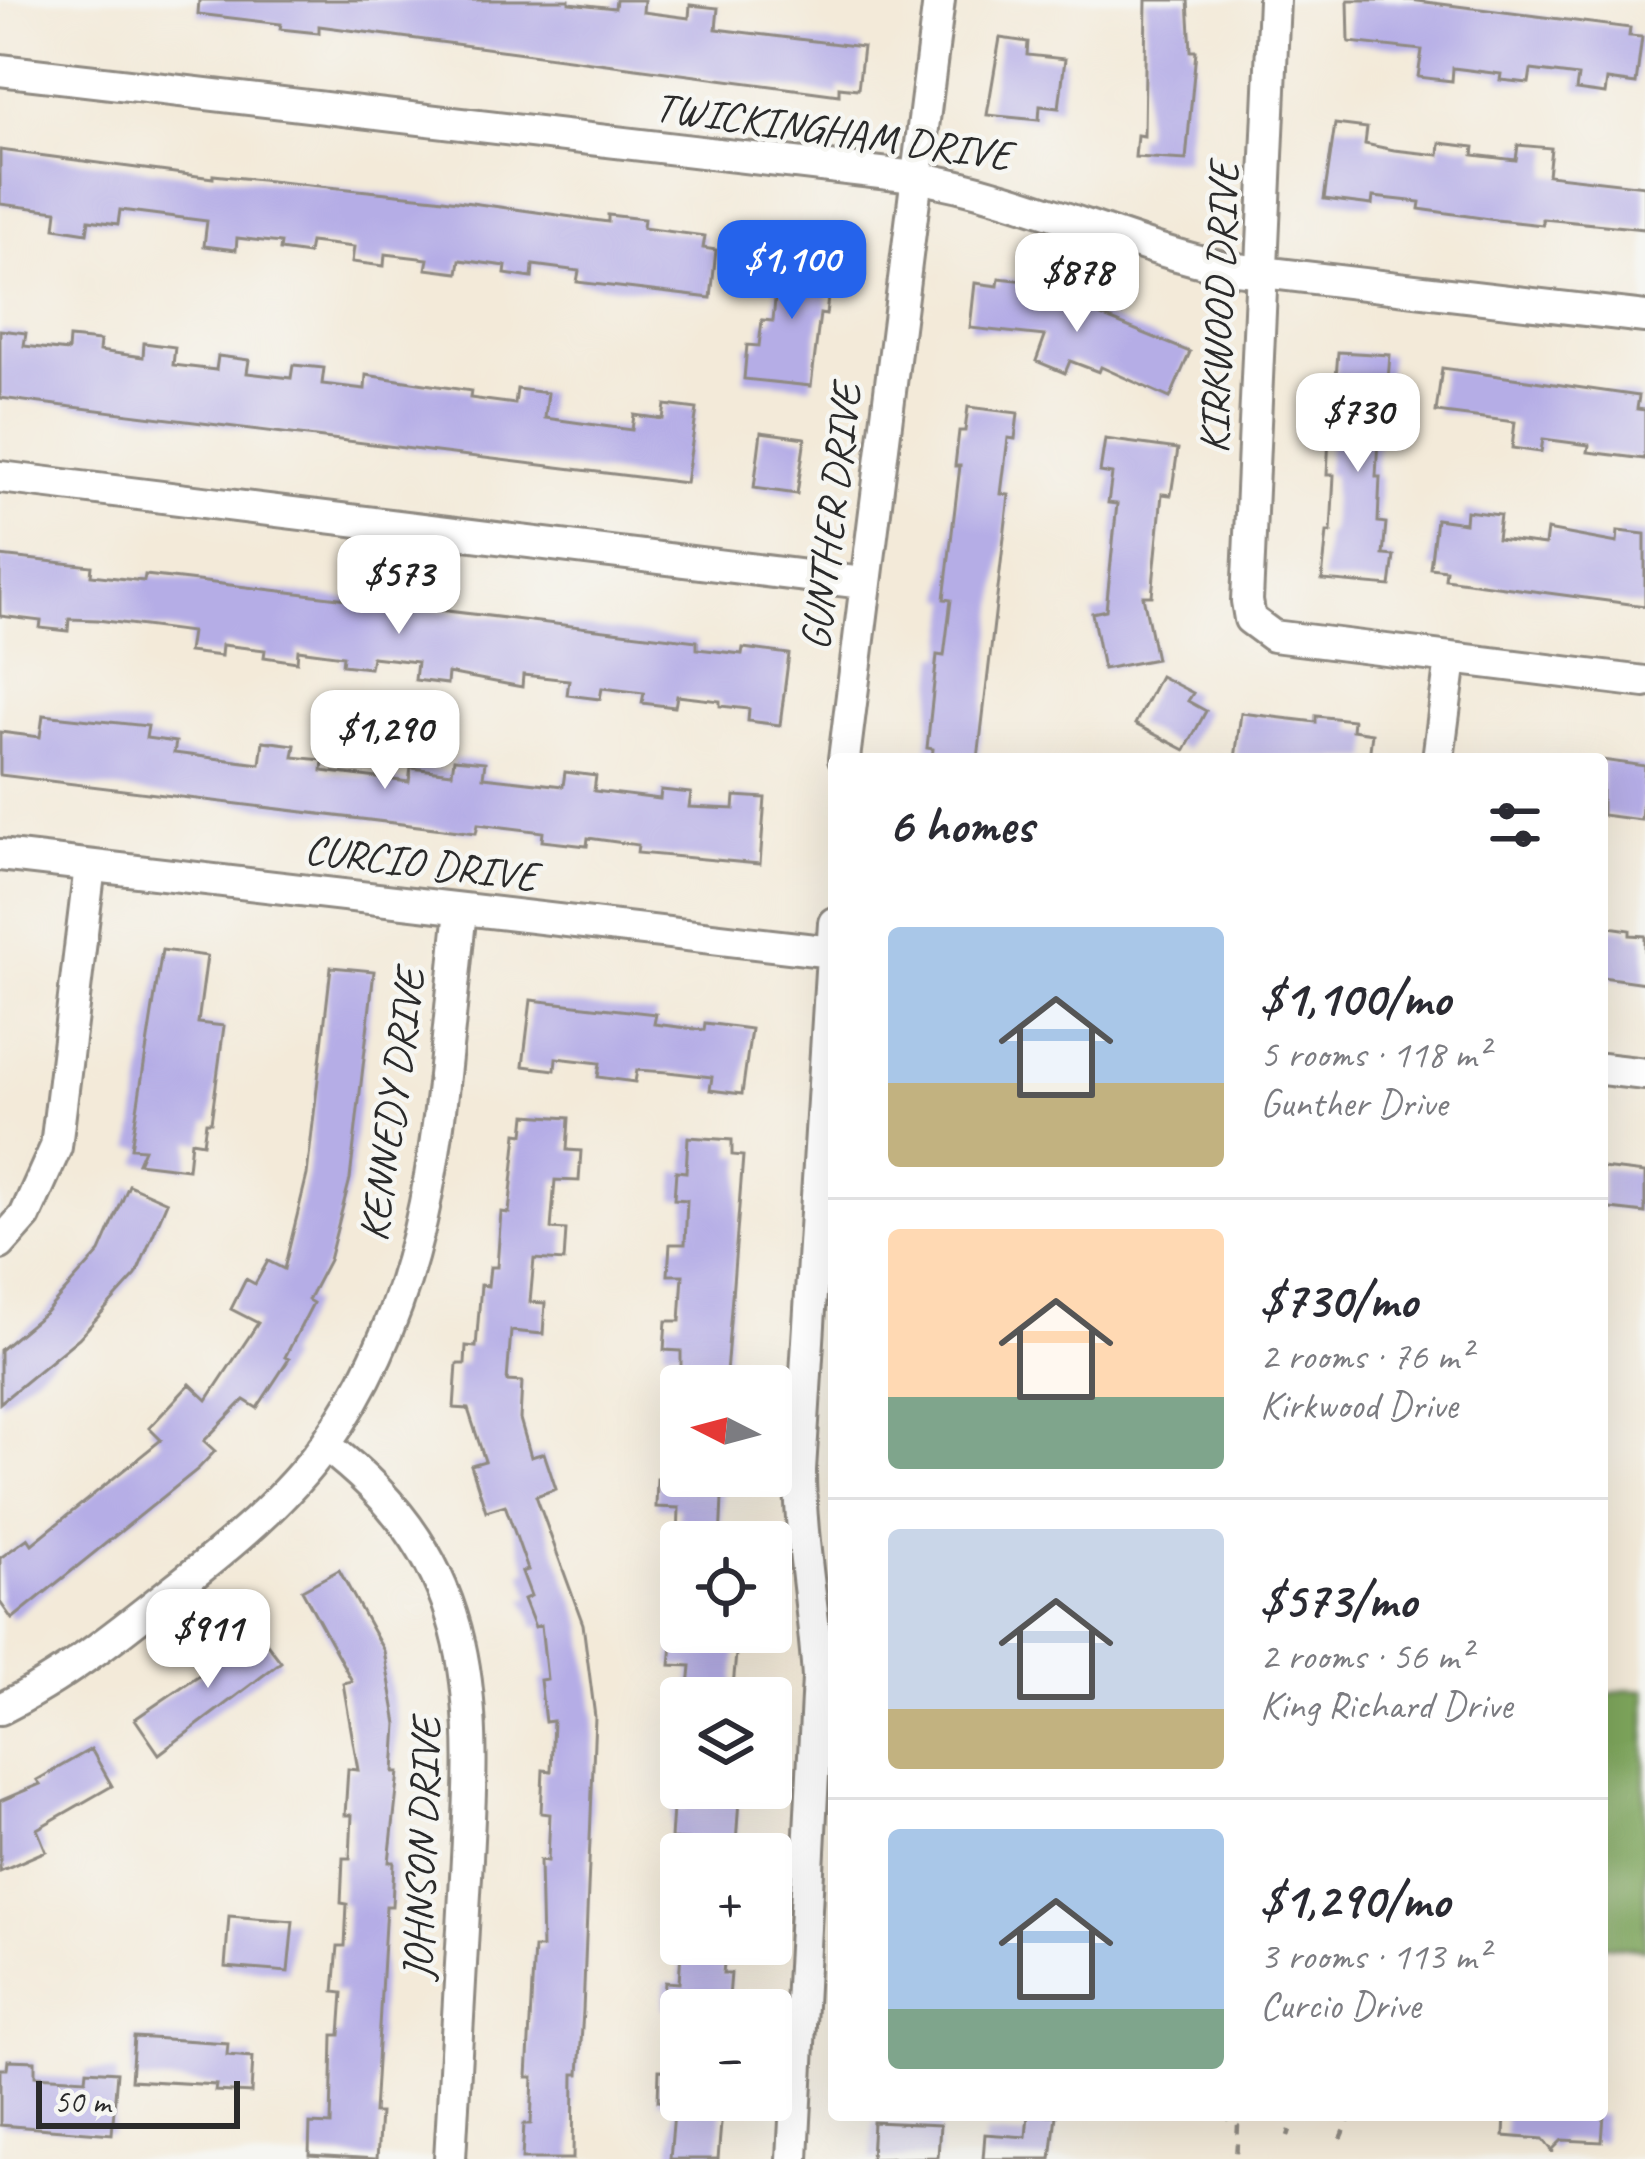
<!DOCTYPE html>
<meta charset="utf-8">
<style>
body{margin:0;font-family:Caveat,sans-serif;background:#f7f7f7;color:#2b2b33;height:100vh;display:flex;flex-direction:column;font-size:45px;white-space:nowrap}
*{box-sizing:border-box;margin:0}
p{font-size:39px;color:#7c7c81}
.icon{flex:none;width:66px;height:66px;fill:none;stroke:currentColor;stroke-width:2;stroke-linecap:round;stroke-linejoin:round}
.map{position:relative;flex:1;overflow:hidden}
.sheet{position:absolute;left:828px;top:753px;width:780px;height:1368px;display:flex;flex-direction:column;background:#fff;border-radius:12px;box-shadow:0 12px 48px #0002}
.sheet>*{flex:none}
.needle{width:78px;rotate:276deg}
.buttons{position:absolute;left:660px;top:1365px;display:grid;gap:24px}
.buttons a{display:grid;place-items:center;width:132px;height:132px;border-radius:12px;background:#fff;box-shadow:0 12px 48px #0002;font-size:60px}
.scale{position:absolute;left:36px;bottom:30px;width:204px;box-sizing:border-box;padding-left:12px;border:6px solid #2b2b2b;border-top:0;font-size:33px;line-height:42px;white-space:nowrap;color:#2b2b2b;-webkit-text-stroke:9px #f6f6f2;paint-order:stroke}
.price{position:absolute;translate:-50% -102px;padding:0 27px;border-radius:24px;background:#fff;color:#222;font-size:39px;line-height:78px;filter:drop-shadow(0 3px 6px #0008)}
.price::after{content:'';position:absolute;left:50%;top:72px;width:36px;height:27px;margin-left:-18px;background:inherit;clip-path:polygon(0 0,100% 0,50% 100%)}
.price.selected{background:#2563eb;color:#fff}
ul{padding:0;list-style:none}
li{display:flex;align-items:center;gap:36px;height:300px;padding:0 60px}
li+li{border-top:3px solid #e1e1e2}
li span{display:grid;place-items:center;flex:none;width:336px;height:240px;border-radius:12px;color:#555}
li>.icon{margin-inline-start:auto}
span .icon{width:144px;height:144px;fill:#fffc;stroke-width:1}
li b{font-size:51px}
h2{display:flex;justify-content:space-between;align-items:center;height:144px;padding:0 60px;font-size:51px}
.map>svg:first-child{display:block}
.forest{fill:#7ea65c;stroke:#546844;stroke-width:3}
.building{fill:#b5ade6}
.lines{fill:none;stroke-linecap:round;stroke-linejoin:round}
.minor-casing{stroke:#8f8a82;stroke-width:36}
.path{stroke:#8f8a82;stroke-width:4.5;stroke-dasharray:9 9;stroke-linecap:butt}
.minor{stroke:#fff;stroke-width:30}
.labels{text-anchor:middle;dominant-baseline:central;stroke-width:9;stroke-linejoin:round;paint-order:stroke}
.street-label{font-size:42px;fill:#2b2b2b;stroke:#f6f6f2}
</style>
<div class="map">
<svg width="1645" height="2159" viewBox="0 0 1645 2159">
<rect width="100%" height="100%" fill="#f6f6f2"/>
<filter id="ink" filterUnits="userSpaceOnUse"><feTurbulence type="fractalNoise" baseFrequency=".00833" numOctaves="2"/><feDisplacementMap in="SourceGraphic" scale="24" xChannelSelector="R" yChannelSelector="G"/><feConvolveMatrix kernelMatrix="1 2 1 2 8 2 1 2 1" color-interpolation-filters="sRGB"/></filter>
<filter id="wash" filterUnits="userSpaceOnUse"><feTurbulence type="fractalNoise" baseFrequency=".004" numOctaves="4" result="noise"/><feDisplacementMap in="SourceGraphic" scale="48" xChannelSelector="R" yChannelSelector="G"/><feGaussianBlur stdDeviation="2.7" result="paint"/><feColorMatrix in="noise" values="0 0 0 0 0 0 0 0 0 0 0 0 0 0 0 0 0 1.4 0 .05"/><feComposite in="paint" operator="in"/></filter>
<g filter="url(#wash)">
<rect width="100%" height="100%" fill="#f3ead9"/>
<path class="forest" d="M 1628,1689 L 1645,1690 L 1645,1949 L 1602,1945 L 1602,1696 Z"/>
<g id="blocks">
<path class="building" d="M 199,0 L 569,0 L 569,3 L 615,8 L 616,0 L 644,0 L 643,12 L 689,18 L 690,5 L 718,8 L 716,29 L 863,47 L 858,89 L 839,87 L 839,95 L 319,26 L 319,33 L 280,29 L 281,24 L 198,14 Z
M 1146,0 L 1188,0 L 1191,51 L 1196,51 L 1186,160 L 1135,157 L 1137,135 L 1144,136 Z
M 1348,0 L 1410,0 L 1630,28 L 1629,36 L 1642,37 L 1636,84 L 1607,80 L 1605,94 L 1576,90 L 1578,76 L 1531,70 L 1529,83 L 1500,80 L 1501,74 L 1453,68 L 1452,81 L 1418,77 L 1422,50 L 1349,42 Z
M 1000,38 L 1028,42 L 1027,55 L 1065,59 L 1059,108 L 1040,106 L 1039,120 L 987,115 Z
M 1335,124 L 1367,128 L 1365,144 L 1394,150 L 1439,155 L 1440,143 L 1474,147 L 1473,155 L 1516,160 L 1518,145 L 1551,148 L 1548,175 L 1645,186 L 1645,229 L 1543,219 L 1543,225 L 1496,220 L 1419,209 L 1420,202 L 1373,197 L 1372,205 L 1324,199 Z
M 0,150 L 213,178 L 213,175 L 436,198 L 608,222 L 608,215 L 644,219 L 643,228 L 705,236 L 703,248 L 716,250 L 711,298 L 577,282 L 579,271 L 533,265 L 532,278 L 505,274 L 506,266 L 460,260 L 458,273 L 426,269 L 428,259 L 385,254 L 384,266 L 352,262 L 354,247 L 310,242 L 308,254 L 280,250 L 281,243 L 237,238 L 236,250 L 204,246 L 207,221 L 120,210 L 118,224 L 89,220 L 87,233 L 55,228 L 57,211 L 0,204 Z
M 780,248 L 826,253 L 823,278 L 830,279 L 826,315 L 820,314 L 811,386 L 744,379 L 747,345 L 759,346 L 762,320 L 773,321 Z
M 999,278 L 1034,282 L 1033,288 L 1190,352 L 1170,398 L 1101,367 L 1099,372 L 1070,361 L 1065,373 L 1036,361 L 1045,336 L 970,328 L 975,283 L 998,286 Z
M 0,330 L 26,333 L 24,346 L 68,351 L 69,338 L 100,341 L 99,351 L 143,357 L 144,343 L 175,347 L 173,365 L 216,370 L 218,356 L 249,360 L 247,373 L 291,378 L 293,365 L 324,368 L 322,384 L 365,389 L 366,375 L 471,391 L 470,398 L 515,404 L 517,389 L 548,393 L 545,418 L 632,430 L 634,415 L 663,419 L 665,405 L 697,409 L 686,483 L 0,398 Z
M 1338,352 L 1390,355 L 1385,419 L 1379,419 L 1376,477 L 1380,477 L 1378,522 L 1386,523 L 1383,555 L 1394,556 L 1390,586 L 1322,580 L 1327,532 L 1331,532 L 1334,475 L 1327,475 L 1329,437 L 1339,438 L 1343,379 L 1336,378 Z
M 1442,368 L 1639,396 L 1637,409 L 1645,410 L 1645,459 L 1588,452 L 1589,445 L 1543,439 L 1541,452 L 1512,448 L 1515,422 L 1436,412 Z
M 968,407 L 1018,413 L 1015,439 L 1008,438 L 1001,494 L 1009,495 L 978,759 L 932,759 L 933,749 L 927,748 L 937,655 L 944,656 L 951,600 L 944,599 L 960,466 L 955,466 L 959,431 L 965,431 Z
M 761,432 L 805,438 L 797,494 L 754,488 Z
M 1105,439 L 1178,449 L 1171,495 L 1162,494 L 1152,596 L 1143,596 L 1156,659 L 1103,669 L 1092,613 L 1106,610 L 1117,504 L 1108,503 L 1112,474 L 1100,472 Z
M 1466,511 L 1500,515 L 1497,539 L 1545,545 L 1547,530 L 1617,543 L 1618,531 L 1645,534 L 1645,606 L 1445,579 L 1446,570 L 1430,568 L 1436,519 L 1465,523 Z
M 0,556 L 92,566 L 91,575 L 144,581 L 145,575 L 197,581 L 697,641 L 697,649 L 742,654 L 743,648 L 789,654 L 780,725 L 748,721 L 749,709 L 720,706 L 720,701 L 677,696 L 675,707 L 642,703 L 644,693 L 602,688 L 600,699 L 567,695 L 569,680 L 523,675 L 522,687 L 448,673 L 447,684 L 415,680 L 417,662 L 372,657 L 370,668 L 342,665 L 343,656 L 298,650 L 297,662 L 264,657 L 265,650 L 222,645 L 221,656 L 188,652 L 191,632 L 98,620 L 69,619 L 68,631 L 40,628 L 41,621 L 0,616 Z
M 1160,676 L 1193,693 L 1188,701 L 1206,711 L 1185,750 L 1135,724 Z
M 1241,713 L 1316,722 L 1316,716 L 1353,720 L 1352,730 L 1372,733 L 1369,759 L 1235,759 Z
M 43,715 L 148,726 L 146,738 L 176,742 L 174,753 L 260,764 L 263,741 L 295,745 L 293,757 L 323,760 L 322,771 L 409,782 L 411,768 L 452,773 L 454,759 L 485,762 L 483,777 L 563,786 L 565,772 L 596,776 L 594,791 L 660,799 L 661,790 L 691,793 L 689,807 L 734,809 L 735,796 L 765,798 L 760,864 L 637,853 L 638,845 L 588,838 L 587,846 L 542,841 L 543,832 L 478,824 L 476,833 L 0,775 L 0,732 L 40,737 Z
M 1602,760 L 1645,766 L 1641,820 L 1602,815 Z
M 1602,926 L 1630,930 L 1630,935 L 1645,936 L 1645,983 L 1602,977 Z
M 162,950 L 207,956 L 198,1023 L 224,1026 L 211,1122 L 206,1122 L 203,1143 L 191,1141 L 188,1169 L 138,1163 L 144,1149 L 131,1148 Z
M 331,967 L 374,971 L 350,1179 L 329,1260 L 308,1300 L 313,1303 L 285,1357 L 289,1359 L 257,1408 L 244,1400 L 204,1441 L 215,1451 L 198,1469 L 12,1619 L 0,1602 L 0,1558 L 28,1538 L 32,1544 L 161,1440 L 149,1428 L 190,1384 L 207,1400 L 258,1323 L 231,1309 L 246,1279 L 255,1284 L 268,1261 L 284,1269 L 307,1175 Z
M 531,1000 L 656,1014 L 654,1024 L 704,1030 L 705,1023 L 751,1029 L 742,1094 L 710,1090 L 712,1077 L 668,1072 L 637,1070 L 635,1082 L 598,1077 L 600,1063 L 556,1058 L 555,1070 L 523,1066 Z
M 526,1115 L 569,1118 L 567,1150 L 581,1151 L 579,1181 L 555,1180 L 551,1229 L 566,1230 L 564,1261 L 534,1259 L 530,1302 L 545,1303 L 543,1334 L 511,1331 L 507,1381 L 522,1382 L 520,1419 L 531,1457 L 544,1453 L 556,1489 L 536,1496 L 583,1624 L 595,1717 L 583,2011 L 579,2074 L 574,2074 L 573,2159 L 522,2159 L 524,2124 L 531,2124 L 533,2077 L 527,2077 L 534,1948 L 542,1948 L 540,1860 L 548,1861 L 550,1814 L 541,1813 L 543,1770 L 551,1771 L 553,1721 L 545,1722 L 540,1680 L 547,1679 L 541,1625 L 535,1627 L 524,1599 L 531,1596 L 522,1572 L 528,1570 L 505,1505 L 486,1511 L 471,1465 L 485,1461 L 468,1409 L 454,1408 L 457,1364 L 465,1364 L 466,1346 L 476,1347 L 481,1285 L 488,1286 L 490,1267 L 497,1267 L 501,1212 L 509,1213 L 517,1133 L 524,1134 Z
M 688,1137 L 732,1140 L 732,1155 L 743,1156 L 725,1386 L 681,1386 L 681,1351 L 664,1350 L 666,1321 L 680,1321 L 683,1275 L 668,1275 L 670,1244 L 685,1244 L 687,1200 L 674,1199 L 676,1171 L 686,1172 Z
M 1602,1168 L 1645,1173 L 1645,1213 L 1602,1208 Z
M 129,1185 L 167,1202 L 136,1275 L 79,1338 L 0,1403 L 0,1350 L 46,1312 L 100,1252 Z
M 668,1476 L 723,1476 L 720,1542 L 678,1542 L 679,1508 L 656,1507 L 657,1479 L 668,1479 Z
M 339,1570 L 384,1651 L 397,1724 L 394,1772 L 399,1772 L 389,1862 L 394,1862 L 392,1906 L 386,1906 L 374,2113 L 380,2113 L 377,2159 L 309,2155 L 310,2124 L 331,2125 L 333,2035 L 340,2035 L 343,1993 L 334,1992 L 338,1946 L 345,1946 L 347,1904 L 341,1903 L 343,1858 L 350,1858 L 352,1815 L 345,1815 L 348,1769 L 358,1770 L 343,1683 L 352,1681 L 302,1590 Z
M 255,1628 L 281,1662 L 159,1754 L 135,1719 L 208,1669 L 206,1665 Z
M 687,1632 L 738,1632 L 732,1698 L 688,1698 L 691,1666 L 670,1665 L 673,1634 Z
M 91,1749 L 112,1786 L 37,1829 L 46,1851 L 0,1871 L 0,1801 L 40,1784 L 37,1780 Z
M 689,1788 L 733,1788 L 732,1799 L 739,1799 L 736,1844 L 671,1839 L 673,1808 L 687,1809 Z
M 229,1916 L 293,1921 L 288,1972 L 225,1967 Z
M 681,1951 L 725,1954 L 723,1973 L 731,1973 L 728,2010 L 663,2010 L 665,1982 L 679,1983 Z
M 134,2037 L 228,2043 L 227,2055 L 253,2057 L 251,2093 L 215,2091 L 216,2085 L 131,2080 Z
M 8,2060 L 35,2061 L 35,2076 L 86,2079 L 87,2070 L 117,2072 L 112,2134 L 0,2125 L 0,2069 L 7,2069 Z
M 659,2070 L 681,2071 L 681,2100 L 723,2100 L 718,2159 L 670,2159 L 675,2102 L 658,2101 Z
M 1028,2115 L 1056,2115 L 1051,2159 L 983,2159 L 985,2134 L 1026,2137 Z
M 1505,2115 L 1604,2115 L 1602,2142 L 1562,2140 L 1552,2150 L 1543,2139 L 1504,2136 Z
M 873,2122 L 940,2125 L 938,2157 L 871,2159 Z"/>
</g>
</g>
<g filter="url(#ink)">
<use href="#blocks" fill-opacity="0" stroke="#8f8a82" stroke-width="3"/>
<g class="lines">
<g class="minor-casing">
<path id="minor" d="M 1274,0 L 1247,601 L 1250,619 L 1273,636 L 1645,682
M 0,70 L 915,177 C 1025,195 1121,245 1228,268 L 1645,317
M 0,477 L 863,583
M 844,759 L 939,0
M 1438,759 L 1451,659
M 0,855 L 832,952
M 1602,1069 L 1645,1074
M 0,1244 L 25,1216 L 56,1147 L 90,866
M 325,1445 C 487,1567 476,1709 465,1893 C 460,1981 455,2070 450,2159
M 0,1709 C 63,1678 118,1634 173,1590 C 227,1548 285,1501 325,1445 C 440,1282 439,1101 461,911
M 793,2159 L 818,1678 C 814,1608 800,1540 800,1470 L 834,923"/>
</g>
<path class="path" d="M 1223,2115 L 1238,2126 L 1236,2159
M 1288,2136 L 1290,2130
M 1341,2139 L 1351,2115
M 1552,2153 L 1552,2150"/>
<use href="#minor" class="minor"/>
</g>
</g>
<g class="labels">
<g class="street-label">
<text transform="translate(833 131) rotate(8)">TWICKINGHAM DRIVE</text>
<text transform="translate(1219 308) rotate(-88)">KIRKWOOD DRIVE</text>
<text transform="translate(831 517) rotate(-83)">GUNTHER DRIVE</text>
<text transform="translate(421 863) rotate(7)">CURCIO DRIVE</text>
<text transform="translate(392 1105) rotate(-82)">KENNEDY DRIVE</text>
<text transform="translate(422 1849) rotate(-88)">JOHNSON DRIVE</text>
</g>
</g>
</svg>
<div class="buttons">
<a><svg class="needle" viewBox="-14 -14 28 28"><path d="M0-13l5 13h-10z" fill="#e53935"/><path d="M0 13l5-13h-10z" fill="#7c7c81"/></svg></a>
<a><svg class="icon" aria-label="locate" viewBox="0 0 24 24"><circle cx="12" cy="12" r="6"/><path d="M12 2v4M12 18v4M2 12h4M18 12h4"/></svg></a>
<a><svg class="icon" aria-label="layers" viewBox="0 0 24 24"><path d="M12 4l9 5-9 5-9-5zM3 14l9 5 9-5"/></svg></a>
<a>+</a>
<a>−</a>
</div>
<div class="scale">50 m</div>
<b class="price selected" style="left:792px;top:322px">$1,100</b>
<b class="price" style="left:1077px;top:335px">$878</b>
<b class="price" style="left:1358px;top:475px">$730</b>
<b class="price" style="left:399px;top:637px">$573</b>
<b class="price" style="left:385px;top:792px">$1,290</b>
<b class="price" style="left:208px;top:1691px">$911</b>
<section class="sheet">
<h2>6 homes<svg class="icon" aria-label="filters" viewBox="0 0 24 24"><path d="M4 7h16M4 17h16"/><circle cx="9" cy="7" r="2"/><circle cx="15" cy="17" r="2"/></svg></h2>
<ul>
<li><span style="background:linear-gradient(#a9c7e8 65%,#c2b280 0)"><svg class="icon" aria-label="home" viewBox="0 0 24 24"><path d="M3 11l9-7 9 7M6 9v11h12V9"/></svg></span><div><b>$1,100/mo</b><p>5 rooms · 118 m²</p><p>Gunther Drive</p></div></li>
<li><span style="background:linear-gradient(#ffd9b3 70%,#7fa58c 0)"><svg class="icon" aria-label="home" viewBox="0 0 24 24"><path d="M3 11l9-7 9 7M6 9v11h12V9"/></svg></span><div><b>$730/mo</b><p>2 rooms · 76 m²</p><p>Kirkwood Drive</p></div></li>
<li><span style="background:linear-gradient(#c9d6e8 75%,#c2b280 0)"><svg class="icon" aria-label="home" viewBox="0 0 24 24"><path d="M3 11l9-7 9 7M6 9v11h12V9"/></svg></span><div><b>$573/mo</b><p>2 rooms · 56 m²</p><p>King Richard Drive</p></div></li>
<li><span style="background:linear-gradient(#a9c7e8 75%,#7fa58c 0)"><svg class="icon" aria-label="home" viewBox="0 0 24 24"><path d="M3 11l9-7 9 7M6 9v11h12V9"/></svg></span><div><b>$1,290/mo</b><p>3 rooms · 113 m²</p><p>Curcio Drive</p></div></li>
</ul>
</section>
</div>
